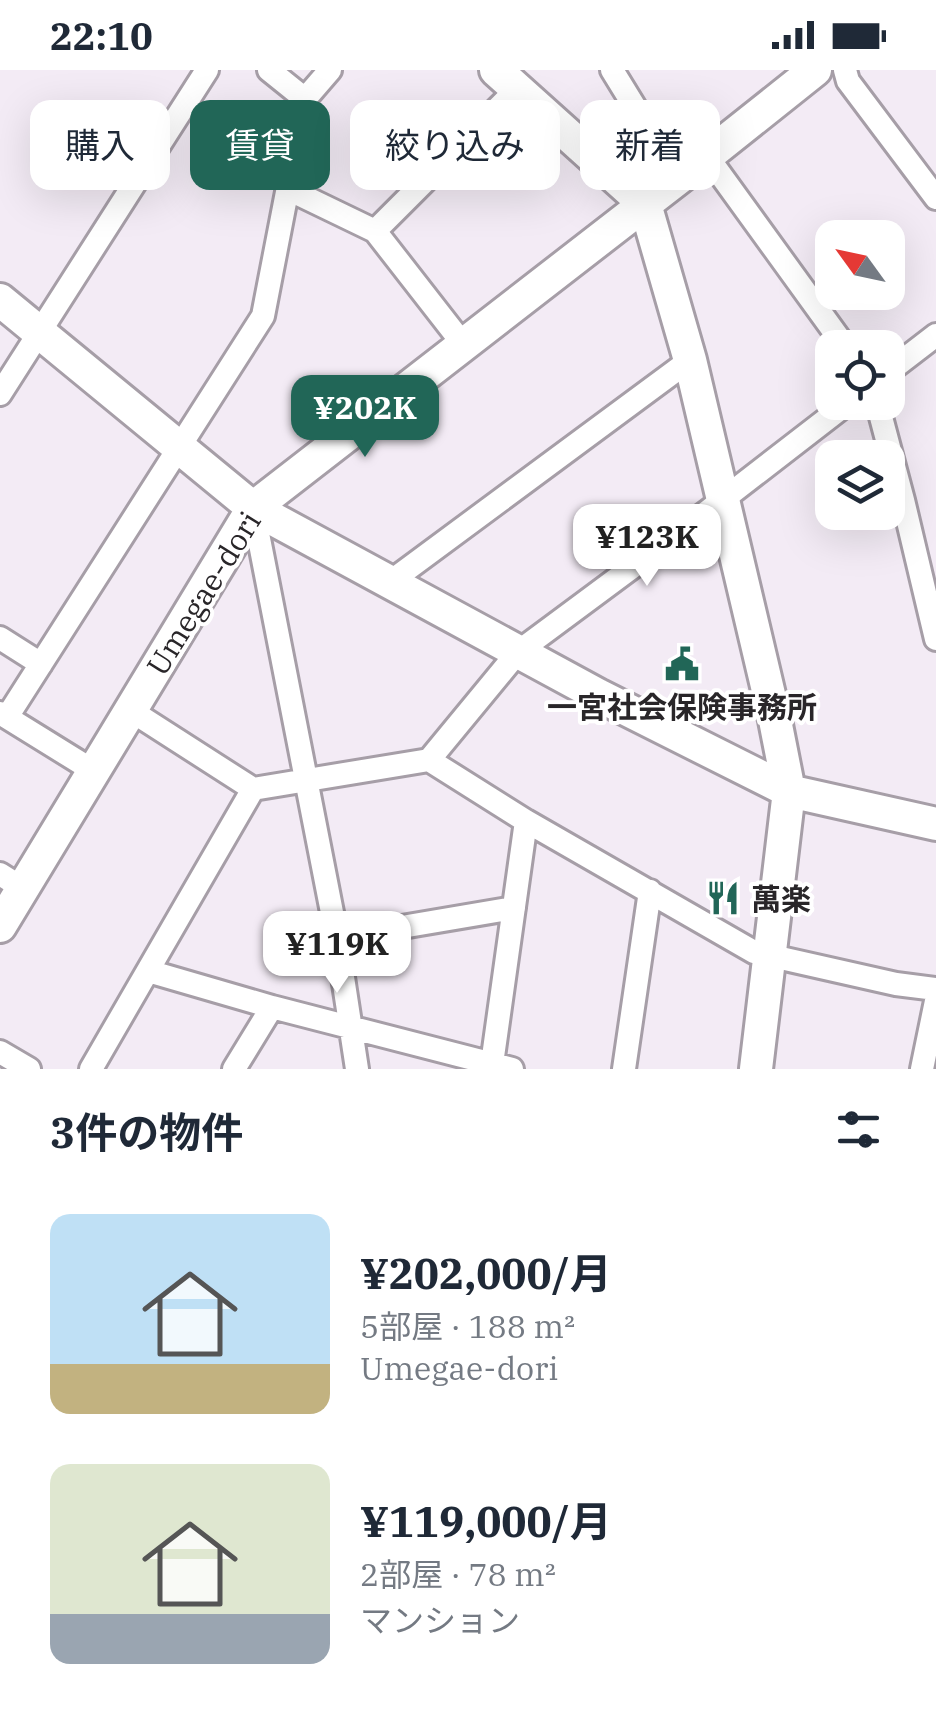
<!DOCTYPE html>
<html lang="ja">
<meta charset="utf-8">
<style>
body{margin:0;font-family:"IBM Plex Serif","Noto Sans JP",serif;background:#f2f2f3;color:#1f2937;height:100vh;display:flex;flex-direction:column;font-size:38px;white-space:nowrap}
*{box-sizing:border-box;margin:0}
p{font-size:32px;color:#747a83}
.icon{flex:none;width:55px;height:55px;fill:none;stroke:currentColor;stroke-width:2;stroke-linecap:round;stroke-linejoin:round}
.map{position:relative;height:999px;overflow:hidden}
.sheet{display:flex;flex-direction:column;background:#fff;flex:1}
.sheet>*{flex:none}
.hud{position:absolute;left:30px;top:30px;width:878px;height:90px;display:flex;gap:20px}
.needle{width:65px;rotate:303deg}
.fabs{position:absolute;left:815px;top:150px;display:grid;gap:20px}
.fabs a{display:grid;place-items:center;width:90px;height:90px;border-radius:20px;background:#fff;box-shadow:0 10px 40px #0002;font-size:50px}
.price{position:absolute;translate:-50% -85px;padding:0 22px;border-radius:20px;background:#fff;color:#222;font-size:32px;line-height:65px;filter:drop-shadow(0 2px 5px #0008)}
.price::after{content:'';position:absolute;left:50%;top:60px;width:30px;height:22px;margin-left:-15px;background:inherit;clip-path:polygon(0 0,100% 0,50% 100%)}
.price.on{background:#216657;color:#fff}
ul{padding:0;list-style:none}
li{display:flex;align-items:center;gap:30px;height:250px;padding:0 50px}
li span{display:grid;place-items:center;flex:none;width:280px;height:200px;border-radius:20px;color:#555}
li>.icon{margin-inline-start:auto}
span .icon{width:120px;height:120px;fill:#fffc;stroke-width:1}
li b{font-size:42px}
h2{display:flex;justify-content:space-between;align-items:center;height:120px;padding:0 50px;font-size:42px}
.pill{padding:0 35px;border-radius:20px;background:#fff;box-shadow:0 10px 40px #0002;font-size:35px;line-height:90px}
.pill.on{background:#216657;color:#fff}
.status{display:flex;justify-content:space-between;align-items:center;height:70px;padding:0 50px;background:#fff;direction:ltr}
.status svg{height:28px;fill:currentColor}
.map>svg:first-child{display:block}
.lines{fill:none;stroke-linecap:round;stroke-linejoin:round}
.street-casing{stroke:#a69ea7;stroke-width:28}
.secondary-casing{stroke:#a69ea7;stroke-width:38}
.street{stroke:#fff;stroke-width:22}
.secondary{stroke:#fff;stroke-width:32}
.labels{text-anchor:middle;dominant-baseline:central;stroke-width:8;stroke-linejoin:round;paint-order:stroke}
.street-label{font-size:30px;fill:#292629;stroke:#fff}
.poi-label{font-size:30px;font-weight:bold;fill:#292629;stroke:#fff}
</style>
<div class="status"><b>22:10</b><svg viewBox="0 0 49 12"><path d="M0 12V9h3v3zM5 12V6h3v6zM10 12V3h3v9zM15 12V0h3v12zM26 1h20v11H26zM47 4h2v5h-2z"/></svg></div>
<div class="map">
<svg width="936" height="999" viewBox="0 0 936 999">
<rect width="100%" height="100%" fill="#f3ebf5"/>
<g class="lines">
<g class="street-casing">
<path id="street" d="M 269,0 L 305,29
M 612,0 L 679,109
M 845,0 L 848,11 L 936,128
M 707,86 L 846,278
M 288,119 L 375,161 L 518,18
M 375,161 L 463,274
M 888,302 L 936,265
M 0,324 L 207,0
M 877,332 L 903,430 L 936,569
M 253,438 L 337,868 L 357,999
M 390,512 L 690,290
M 0,568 L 41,594
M 130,640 L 253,719
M 0,643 L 92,700
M 7,647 L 263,246 L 305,29 L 330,0
M 429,690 L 518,582 L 708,441 L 849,332
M 0,804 L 22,818
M 337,868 L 514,838
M 148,901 L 272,937 L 512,999
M 0,982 L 29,999
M 492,994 L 526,751
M 91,999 L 253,719 L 429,690 L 526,751 L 754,882 L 896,914 L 936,919
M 234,999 L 272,937
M 624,999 L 650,821
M 922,999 L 936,931"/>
</g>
<g class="secondary-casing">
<path id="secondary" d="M 496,0 L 645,134 L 690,290 L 775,650 L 789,721 L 756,999
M 0,230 L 253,438 L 598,625 L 789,721 L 936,754
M 0,856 L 253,438 L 707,86 L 815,0"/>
</g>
<use href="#street" class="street"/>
<use href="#secondary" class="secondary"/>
</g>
<defs>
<g id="civic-bare" transform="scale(2.7)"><path d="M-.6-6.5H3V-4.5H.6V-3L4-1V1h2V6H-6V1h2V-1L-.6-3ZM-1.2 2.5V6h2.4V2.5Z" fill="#216657" stroke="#fff" stroke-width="2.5" paint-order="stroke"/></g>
<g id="restaurant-bare" transform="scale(2.7)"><path d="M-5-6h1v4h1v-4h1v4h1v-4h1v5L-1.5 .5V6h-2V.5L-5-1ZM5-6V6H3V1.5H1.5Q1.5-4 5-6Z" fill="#216657" stroke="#fff" stroke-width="2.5" paint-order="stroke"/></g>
</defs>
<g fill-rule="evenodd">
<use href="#civic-bare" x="682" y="594"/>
<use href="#restaurant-bare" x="723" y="828"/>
</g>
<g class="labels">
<g class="street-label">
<text transform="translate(203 523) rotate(-58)">Umegae-dori</text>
</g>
<g class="poi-label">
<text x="682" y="636">一宮社会保険事務所</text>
<text x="751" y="828" text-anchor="start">萬楽</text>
</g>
</g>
</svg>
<div class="fabs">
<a><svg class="needle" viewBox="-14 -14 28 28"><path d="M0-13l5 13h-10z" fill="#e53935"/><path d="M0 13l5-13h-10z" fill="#747a83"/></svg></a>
<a><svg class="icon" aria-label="locate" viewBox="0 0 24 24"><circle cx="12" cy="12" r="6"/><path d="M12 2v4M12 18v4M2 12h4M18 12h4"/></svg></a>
<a><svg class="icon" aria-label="layers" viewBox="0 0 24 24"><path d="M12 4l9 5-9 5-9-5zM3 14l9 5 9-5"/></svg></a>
</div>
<b class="price on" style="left:365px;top:390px">¥202K</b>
<b class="price" style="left:647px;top:519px">¥123K</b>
<b class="price" style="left:337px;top:926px">¥119K</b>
<div class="hud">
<a class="pill">購入</a>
<a class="pill on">賃貸</a>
<a class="pill">絞り込み</a>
<a class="pill">新着</a>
</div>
</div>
<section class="sheet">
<h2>3件の物件<svg class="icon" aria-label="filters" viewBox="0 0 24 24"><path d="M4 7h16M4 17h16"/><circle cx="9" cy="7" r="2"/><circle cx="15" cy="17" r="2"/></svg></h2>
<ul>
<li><span style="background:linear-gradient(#bfe0f5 75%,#c2b280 0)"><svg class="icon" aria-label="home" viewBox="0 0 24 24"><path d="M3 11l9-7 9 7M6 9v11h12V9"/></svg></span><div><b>¥202,000/月</b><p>5部屋 · 188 m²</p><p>Umegae-dori</p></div></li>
<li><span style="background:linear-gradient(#dfe7d0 75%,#9aa5b1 0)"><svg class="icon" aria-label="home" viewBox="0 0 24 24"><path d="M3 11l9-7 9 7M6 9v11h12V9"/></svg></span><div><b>¥119,000/月</b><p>2部屋 · 78 m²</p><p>マンション</p></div></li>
</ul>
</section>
